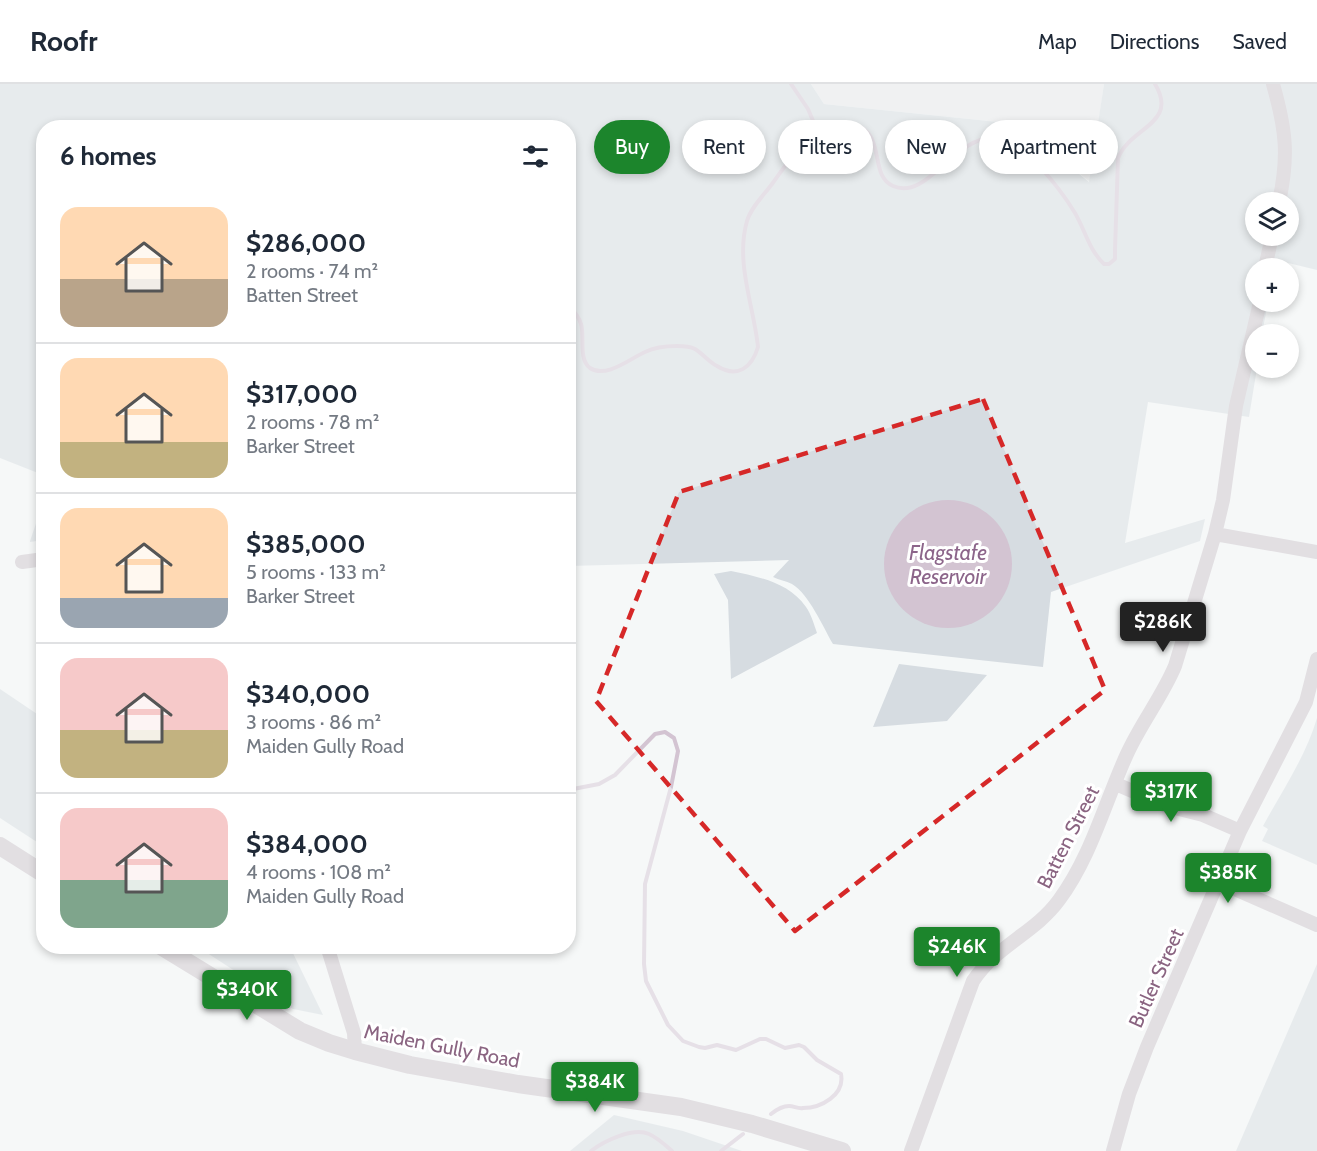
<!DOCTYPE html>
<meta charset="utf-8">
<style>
body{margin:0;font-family:Cabin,sans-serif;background:#f6f6f7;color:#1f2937;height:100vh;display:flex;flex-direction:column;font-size:22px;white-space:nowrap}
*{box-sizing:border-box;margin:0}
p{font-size:20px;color:#747a83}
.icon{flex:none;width:33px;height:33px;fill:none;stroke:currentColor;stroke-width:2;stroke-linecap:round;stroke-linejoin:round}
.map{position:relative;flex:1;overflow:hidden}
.side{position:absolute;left:36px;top:36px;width:540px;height:834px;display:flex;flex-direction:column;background:#fff;border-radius:24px;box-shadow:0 3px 9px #0003}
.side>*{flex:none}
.banner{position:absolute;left:594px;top:36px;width:570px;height:54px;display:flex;gap:12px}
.controls{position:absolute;left:1245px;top:108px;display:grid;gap:12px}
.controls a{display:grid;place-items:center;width:54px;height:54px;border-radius:50%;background:#fff;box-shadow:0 3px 9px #0003;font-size:30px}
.price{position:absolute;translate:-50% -51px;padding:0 14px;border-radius:6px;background:#1c852c;color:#fff;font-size:20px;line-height:39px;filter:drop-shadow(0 2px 3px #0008)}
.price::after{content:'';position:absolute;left:50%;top:36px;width:18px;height:14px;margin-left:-9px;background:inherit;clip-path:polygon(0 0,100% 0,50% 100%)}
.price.selected{background:#222;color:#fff}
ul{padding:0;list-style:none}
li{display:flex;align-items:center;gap:18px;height:150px;padding:0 24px}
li+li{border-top:2px solid #e0e1e3}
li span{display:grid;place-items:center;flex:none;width:168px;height:120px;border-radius:18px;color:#555}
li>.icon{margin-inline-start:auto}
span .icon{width:72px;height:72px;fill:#fffc;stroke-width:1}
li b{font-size:26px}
h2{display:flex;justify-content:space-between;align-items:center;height:72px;padding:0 24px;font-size:26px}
.chip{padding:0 21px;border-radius:27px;background:#fff;box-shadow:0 3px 9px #0003;font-size:21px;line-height:54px}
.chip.selected{background:#1c852c;color:#fff}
header{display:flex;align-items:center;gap:36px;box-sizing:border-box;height:84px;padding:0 30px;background:#fff;border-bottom:2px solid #e0e1e3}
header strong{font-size:28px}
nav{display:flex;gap:33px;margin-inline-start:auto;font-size:21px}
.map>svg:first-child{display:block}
.built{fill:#e8e9ea}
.green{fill:#d6dce1;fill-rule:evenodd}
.water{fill:#d3c4d2}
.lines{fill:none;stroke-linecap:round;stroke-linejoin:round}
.stream{stroke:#d3c4d2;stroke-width:4}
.minor{stroke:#cac0c8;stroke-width:14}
.tertiary{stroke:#cac0c8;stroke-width:18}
.marked{fill:none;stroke:#d62828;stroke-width:4.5;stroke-dasharray:12 8;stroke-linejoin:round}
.labels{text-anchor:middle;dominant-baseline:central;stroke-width:6;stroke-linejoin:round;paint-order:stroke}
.street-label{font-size:20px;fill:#8a6481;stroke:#fff}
.water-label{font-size:21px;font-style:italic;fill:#8c658a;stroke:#fff}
</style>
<header>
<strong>Roofr</strong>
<nav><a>Map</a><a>Directions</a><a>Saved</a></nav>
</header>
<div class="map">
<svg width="1317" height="1067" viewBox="0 0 1317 1067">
<rect width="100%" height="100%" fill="#f5f8f8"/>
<path class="built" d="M 811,0 L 1104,0 L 1090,98 L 1018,40 L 824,20 Z"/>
<path class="green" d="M 0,0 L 811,0 L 824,20 L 1018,40 L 1089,98 L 1104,0 L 1317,0 L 1317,186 L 1276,176 L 1274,184 L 1256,184 L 1256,218 L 1268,218 L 1262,250 L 1256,250 L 1256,284 L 1257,284 L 1249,333 L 1148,318 L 1125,459 L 1205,435 L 1200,457 L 1051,508 L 1043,583 L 833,560 C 823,543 809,510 792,500 C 786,497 779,496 773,493 L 789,476 L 569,482 L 568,44 L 44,44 L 43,391 L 0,374 ZM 1256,118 L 1288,118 L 1288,152 L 1256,152 Z
M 43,419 L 43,456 L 30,458 L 30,457 Z
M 731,487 C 759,493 788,498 806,523 C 811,530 814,540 817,549 L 731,595 L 728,516 L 714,490 Z
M 899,580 L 987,591 L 947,637 L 873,643 Z
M 0,605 L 43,634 L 43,762 L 0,734 Z
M 1317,634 L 1317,781 L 1262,757 L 1268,745 L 1263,742 C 1282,707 1306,672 1317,634 Z
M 198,863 L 290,863 L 323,931 L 293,925 Z
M 1317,880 L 1317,1067 L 1236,1067 Z
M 614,1031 L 683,1047 L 742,1067 L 570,1067 Z"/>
<path class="water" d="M884 480a64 64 0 1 1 128 0a64 64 0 1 1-128 0Z"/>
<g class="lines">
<path class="stream" d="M 791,0 L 808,25 L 814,39
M 568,221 C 573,226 579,233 581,240 C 585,252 578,275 590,284 C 606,295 631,274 645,268 C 655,263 666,262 677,262 C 683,262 689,262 695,265 C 703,270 709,278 717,282 C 738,295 752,283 758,263 C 754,223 735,178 747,137 C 751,123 764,111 772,100 C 783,85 792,70 808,60 C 819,53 840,38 854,41 C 887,49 868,91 893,102 C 928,117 954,52 994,54 C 1023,55 1061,106 1075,129 C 1085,146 1089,166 1104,180 L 1109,180 L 1115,175 L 1115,166 L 1118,74 C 1130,43 1179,40 1155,0
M 568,706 L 599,700 L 615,691 L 655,650 L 665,648 L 674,654 L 678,667 L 671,703 L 645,800 L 644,880 L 646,897 L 668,941 L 683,957 L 699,963 L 705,964 L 717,961 L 736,966 L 760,955 L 766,955 L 785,964 L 799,961 L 804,963 L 817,976 L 841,990 C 845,1011 821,1024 803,1024 C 798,1025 794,1022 789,1022 C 782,1022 776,1026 771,1030
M 591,1067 C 604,1057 633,1043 649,1050 C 658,1054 665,1061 672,1067
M 721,1067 L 743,1050"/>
<path class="minor" d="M 1273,0 C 1286,46 1289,72 1279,118
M 1265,184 L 1272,152
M 1215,450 L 1317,468
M 22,478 L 44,475
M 1116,700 L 1167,722 L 1203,731 L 1240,747
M 1219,798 L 1317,841
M 327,862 L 354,949 L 355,967
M 911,1067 L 973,897 C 997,861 1035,849 1059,816 C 1091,773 1105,718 1127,670 C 1141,639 1162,613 1175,582 L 1215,450 L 1223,416 L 1236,322 L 1260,218
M 1113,1067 L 1129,1010 L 1147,963 L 1240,747 L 1306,618 L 1317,575"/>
<path class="tertiary" d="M 0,762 L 44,790
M 161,862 L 300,947 L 329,959 L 355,967 L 410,981 L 518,1000 L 681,1023 L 752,1040 L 842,1067"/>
</g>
<path d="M0 0H1317V1067H0ZM 983,315 L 1105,606 L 795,847 L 596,617 L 679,408 Z" fill="#f5f8f8" fill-opacity=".55" fill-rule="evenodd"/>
<path class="marked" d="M 983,315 L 1105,606 L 795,847 L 596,617 L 679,408 Z"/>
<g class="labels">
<g class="street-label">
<text transform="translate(1068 753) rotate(-63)">Batten Street</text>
<text transform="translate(1156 894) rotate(-66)">Butler Street</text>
<text transform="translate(442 962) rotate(11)">Maiden Gully Road</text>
</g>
<g class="water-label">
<text x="948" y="468">Flagstafe<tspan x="948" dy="24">Reservoir</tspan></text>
</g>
</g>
</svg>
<div class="controls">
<a><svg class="icon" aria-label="layers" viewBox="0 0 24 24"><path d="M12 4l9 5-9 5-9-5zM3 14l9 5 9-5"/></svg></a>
<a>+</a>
<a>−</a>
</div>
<b class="price selected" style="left:1163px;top:569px">$286K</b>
<b class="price" style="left:1171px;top:739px">$317K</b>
<b class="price" style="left:1228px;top:820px">$385K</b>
<b class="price" style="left:957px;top:894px">$246K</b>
<b class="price" style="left:247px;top:937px">$340K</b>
<b class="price" style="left:595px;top:1029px">$384K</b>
<div class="banner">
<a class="chip selected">Buy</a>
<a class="chip">Rent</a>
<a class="chip">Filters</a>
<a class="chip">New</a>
<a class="chip">Apartment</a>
</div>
<section class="side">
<h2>6 homes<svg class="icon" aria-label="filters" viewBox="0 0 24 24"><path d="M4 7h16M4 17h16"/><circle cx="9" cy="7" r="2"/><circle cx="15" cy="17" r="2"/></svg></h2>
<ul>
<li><span style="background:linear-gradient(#ffd9b3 60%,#b9a48a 0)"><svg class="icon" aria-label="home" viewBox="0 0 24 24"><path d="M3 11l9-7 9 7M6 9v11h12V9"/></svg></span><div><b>$286,000</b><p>2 rooms · 74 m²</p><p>Batten Street</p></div></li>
<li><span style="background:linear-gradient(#ffd9b3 70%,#c2b280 0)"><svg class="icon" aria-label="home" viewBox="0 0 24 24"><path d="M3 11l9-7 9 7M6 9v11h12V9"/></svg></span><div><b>$317,000</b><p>2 rooms · 78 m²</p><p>Barker Street</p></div></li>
<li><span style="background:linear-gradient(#ffd9b3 75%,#9aa5b1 0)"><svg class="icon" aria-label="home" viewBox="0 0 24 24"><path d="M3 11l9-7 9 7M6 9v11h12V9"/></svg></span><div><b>$385,000</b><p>5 rooms · 133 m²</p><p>Barker Street</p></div></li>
<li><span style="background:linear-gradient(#f6c9c9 60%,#c2b280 0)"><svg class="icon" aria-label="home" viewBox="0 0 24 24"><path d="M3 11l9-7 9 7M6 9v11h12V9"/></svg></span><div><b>$340,000</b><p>3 rooms · 86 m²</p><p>Maiden Gully Road</p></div></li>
<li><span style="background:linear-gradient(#f6c9c9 60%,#7fa58c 0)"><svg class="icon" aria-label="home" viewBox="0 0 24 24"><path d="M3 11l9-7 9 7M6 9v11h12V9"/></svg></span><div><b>$384,000</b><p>4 rooms · 108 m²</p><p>Maiden Gully Road</p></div></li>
</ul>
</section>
</div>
